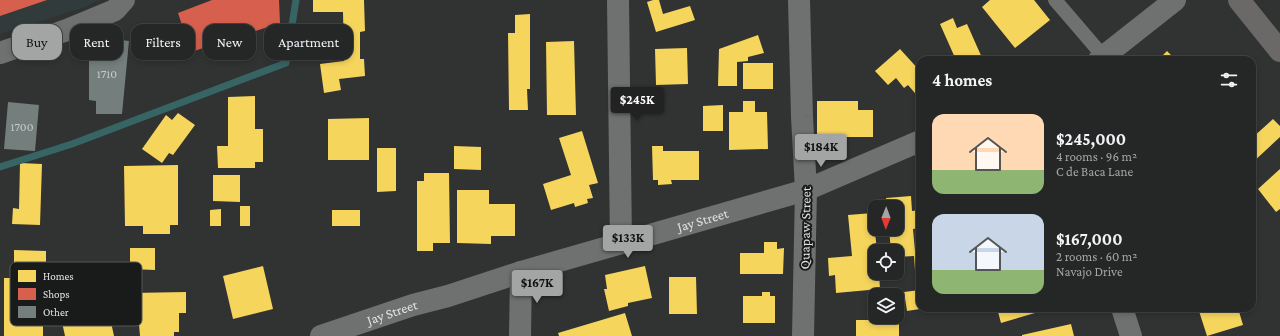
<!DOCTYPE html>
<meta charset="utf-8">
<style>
body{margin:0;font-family:"Crimson Pro",serif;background:#313232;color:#f1f3f6;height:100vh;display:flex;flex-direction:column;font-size:15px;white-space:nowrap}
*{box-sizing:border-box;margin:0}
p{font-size:13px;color:#a3a5a7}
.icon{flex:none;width:22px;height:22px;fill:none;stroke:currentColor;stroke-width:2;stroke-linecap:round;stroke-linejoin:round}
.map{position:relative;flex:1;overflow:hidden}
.side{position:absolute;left:916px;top:56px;width:340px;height:256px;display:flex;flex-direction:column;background:#252626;border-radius:12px;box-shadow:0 2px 6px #0003,0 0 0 1px #424343}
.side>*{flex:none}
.banner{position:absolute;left:12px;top:24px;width:380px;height:36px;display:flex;gap:8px}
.needle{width:26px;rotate:181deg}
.tools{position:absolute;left:868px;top:200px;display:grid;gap:8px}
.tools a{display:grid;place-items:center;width:36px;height:36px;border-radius:8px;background:#252626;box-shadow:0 2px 6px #0003,0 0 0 1px #424343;font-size:20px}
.price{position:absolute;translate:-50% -34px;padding:0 9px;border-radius:4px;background:#a3a5a5;color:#111;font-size:13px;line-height:26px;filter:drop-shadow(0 1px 2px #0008)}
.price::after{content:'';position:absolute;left:50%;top:24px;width:12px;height:9px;margin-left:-6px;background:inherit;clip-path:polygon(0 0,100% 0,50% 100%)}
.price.on{background:#222;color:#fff}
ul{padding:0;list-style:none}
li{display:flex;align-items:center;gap:12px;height:100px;padding:0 16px}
li span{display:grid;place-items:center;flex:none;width:112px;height:80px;border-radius:12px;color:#555}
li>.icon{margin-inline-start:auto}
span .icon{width:48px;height:48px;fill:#fffc;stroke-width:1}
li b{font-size:17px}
h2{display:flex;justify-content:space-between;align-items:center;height:48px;padding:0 16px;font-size:17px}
.pill{padding:0 14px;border-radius:12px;background:#252626;box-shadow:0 2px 6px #0003,0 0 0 1px #424343;font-size:14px;line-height:36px}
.pill.on{background:#a3a5a5;color:#111}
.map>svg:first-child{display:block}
.built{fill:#313b3b}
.homes{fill:#f6d55c}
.shops{fill:#d6604d}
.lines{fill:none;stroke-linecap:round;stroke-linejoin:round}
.stream{stroke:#366564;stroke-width:7}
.building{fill:#737e7d}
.lane{stroke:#6f7070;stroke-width:14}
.street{stroke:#6f7070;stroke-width:22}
.secondary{stroke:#6b6868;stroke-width:22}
.labels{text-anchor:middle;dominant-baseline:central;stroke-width:4;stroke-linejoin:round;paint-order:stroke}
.number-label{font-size:12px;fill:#c6caca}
.street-label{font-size:14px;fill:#e1e3e3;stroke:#191b1b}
.key{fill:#191b1b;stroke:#555757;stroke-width:1}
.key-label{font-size:11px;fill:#e1e3e3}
</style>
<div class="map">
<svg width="1280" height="336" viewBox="0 0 1280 336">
<rect width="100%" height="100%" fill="#313232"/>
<path class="built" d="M 0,0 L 99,0 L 85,7 L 0,34 Z"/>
<path class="homes" d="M 313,0 L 364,0 L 365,31 L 360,32 L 360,59 L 364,59 L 365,76 L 339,79 L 341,90 L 324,93 L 320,64 L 344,61 L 343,12 L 313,12 Z
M 653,0 L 659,0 L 663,14 L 690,6 L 695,20 L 656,32 L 647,2 Z
M 990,0 L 1034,0 L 1050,20 L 1015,48 L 982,7 Z
M 530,14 L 530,89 L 527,89 L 528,110 L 509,110 L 508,33 L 515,33 L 515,15 Z
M 953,18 L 957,28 L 967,24 L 983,60 L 956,60 L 940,24 Z
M 758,35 L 764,53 L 748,57 L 748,61 L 737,62 L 737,86 L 718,86 L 719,49 Z
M 574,41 L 576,115 L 547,115 L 546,42 Z
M 687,48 L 688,84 L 656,85 L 655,49 Z
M 900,49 L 920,71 L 920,99 L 908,85 L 904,88 L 896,78 L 888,85 L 875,71 Z
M 1167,51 L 1176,60 L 1158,60 Z
M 743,63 L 773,63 L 773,89 L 743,89 Z
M 255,96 L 255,129 L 263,129 L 263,162 L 255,162 L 255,168 L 218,168 L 217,146 L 228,146 L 228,97 Z
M 743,101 L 755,101 L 755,112 L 767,112 L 768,149 L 729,150 L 729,112 L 743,112 Z
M 817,101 L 858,101 L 858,110 L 873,110 L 873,137 L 817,137 Z
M 723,105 L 723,131 L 703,131 L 703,106 Z
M 178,113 L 195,125 L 173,155 L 169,153 L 162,163 L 142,149 L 166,115 L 172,120 Z
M 369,118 L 369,160 L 328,160 L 328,119 Z
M 1273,119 L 1280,126 L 1280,137 L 1252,163 L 1252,138 Z
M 582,131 L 598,183 L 589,185 L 593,198 L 587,199 L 588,203 L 575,207 L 574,203 L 551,210 L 543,184 L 571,175 L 559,138 Z
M 454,146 L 481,147 L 481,170 L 454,169 Z
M 652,146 L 663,146 L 663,151 L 699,151 L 699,180 L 671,180 L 672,184 L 658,185 L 658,180 L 653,180 Z
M 377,148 L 396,148 L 396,191 L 377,192 Z
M 20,163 L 42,164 L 40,225 L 12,224 L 13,208 L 19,209 Z
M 178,165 L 178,225 L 170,225 L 170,234 L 143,234 L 143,226 L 125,226 L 124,166 Z
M 1280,169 L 1280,209 L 1276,212 L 1258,189 Z
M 424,173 L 449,173 L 450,243 L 433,243 L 433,251 L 417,251 L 417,181 L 424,181 Z
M 213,175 L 240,175 L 240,202 L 213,201 Z
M 457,190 L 489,190 L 489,204 L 515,204 L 515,236 L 491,236 L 491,244 L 457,243 Z
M 911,196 L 912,211 L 920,210 L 920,228 L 913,229 L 915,251 L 920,250 L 920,284 L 916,284 L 914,256 L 897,257 L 897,251 L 891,251 L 889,229 L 897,229 L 897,207 L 887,207 L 886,198 Z
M 240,206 L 250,206 L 250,226 L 240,226 Z
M 221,209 L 221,226 L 210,226 L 210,210 Z
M 332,210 L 360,210 L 360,226 L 332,226 Z
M 873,213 L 877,251 L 875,251 L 875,273 L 879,273 L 880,289 L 836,293 L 835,275 L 829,276 L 828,258 L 852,256 L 848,215 Z
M 764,242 L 777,242 L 777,249 L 784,248 L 783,274 L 740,274 L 740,253 L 764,253 Z
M 130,248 L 155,248 L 155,270 L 130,269 Z
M 14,250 L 46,251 L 46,268 L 14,267 Z
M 263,266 L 273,309 L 233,319 L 223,276 Z
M 645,266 L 652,298 L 628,303 L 628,306 L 609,311 L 604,289 L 607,289 L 605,275 Z
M 669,277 L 696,277 L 697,314 L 669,314 Z
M 4,278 L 43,278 L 43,336 L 4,336 Z
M 920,290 L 920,309 L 907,311 L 904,292 Z
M 186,292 L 186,313 L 179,313 L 179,332 L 174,332 L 174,336 L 140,336 L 139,324 L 135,324 L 135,314 L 131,314 L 131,293 Z
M 762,292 L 770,292 L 770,296 L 775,296 L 775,323 L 743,323 L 743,296 L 762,296 Z
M 107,304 L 114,336 L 65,336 L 60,313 Z
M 871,305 L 875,305 L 875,317 L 897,317 L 897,305 L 899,305 L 899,336 L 856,336 L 856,320 L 871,320 Z
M 997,308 L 1052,308 L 1001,323 Z
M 1198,308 L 1238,308 L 1243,325 L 1207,336 Z
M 625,313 L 632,336 L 559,336 L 558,333 Z
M 1071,324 L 1074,336 L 1022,336 L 1022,335 Z"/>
<path class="shops" d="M 0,0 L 47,0 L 0,16 Z
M 212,0 L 279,0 L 280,23 L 191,52 L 178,13 Z"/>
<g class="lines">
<path class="stream" d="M 0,167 L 72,144 L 286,63 L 296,0"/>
</g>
<path class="building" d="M 113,39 L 129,41 L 122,114 L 96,114 L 96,101 L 89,100 L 89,48 Z
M 8,102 L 39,105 L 35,151 L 4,149 Z"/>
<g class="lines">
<path class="lane" d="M 1055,0 L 1104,57"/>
<g class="street">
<path d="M 618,0 L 621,243"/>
<path d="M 799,0 L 802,117 L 806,190 L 803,336"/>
<path d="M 0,53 L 67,30 L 115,10 L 124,0"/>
<path d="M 1099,60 L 1175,0"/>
<path d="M 1122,308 L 1131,336"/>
<path id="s1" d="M 321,336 L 413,305 L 448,296 L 521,272 L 806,190 L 920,141"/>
<path d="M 520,336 L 521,272"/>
</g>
<path class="secondary" d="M 1239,0 L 1280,51"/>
</g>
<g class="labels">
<g class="number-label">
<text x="107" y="74">1710</text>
<text x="22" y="127">1700</text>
</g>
<g class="street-label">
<text stroke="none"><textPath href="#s1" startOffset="399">Jay Street</textPath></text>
<text transform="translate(805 228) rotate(-89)">Quapaw Street</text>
<text stroke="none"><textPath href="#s1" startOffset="75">Jay Street</textPath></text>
</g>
</g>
<rect x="10" y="262" width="132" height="64" rx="6" class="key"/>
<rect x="18" y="270" width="18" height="12" fill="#f6d55c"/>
<rect x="18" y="288" width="18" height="12" fill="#d6604d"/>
<rect x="18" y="306" width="18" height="12" fill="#737e7d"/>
<g class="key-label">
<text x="43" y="280">Homes</text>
<text x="43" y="298">Shops</text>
<text x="43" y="316">Other</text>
</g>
</svg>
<div class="tools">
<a><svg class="needle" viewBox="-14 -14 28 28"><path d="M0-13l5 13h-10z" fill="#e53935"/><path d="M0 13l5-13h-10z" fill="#a3a5a7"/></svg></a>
<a><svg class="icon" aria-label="locate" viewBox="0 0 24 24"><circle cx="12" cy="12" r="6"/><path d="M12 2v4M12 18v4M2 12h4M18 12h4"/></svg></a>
<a><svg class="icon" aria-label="layers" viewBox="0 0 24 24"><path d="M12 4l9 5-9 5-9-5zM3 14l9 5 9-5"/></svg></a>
</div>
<b class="price on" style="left:637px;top:121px">$245K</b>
<b class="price" style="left:821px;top:168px">$184K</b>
<b class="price" style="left:628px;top:259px">$133K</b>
<b class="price" style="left:537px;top:304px">$167K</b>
<div class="banner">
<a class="pill on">Buy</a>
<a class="pill">Rent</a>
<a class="pill">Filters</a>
<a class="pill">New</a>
<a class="pill">Apartment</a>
</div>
<section class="side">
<h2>4 homes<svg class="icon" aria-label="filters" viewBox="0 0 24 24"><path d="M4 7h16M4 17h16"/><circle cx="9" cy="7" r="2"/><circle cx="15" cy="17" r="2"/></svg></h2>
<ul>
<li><span style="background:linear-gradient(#ffd9b3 70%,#8fb573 0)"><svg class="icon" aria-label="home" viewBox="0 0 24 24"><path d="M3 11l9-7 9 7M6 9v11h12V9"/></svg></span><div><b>$245,000</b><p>4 rooms · 96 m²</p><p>C de Baca Lane</p></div></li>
<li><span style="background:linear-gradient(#c9d6e8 70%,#8fb573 0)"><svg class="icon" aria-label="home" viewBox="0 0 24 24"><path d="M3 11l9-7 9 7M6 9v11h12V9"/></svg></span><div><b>$167,000</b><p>2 rooms · 60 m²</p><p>Navajo Drive</p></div></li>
</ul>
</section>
</div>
